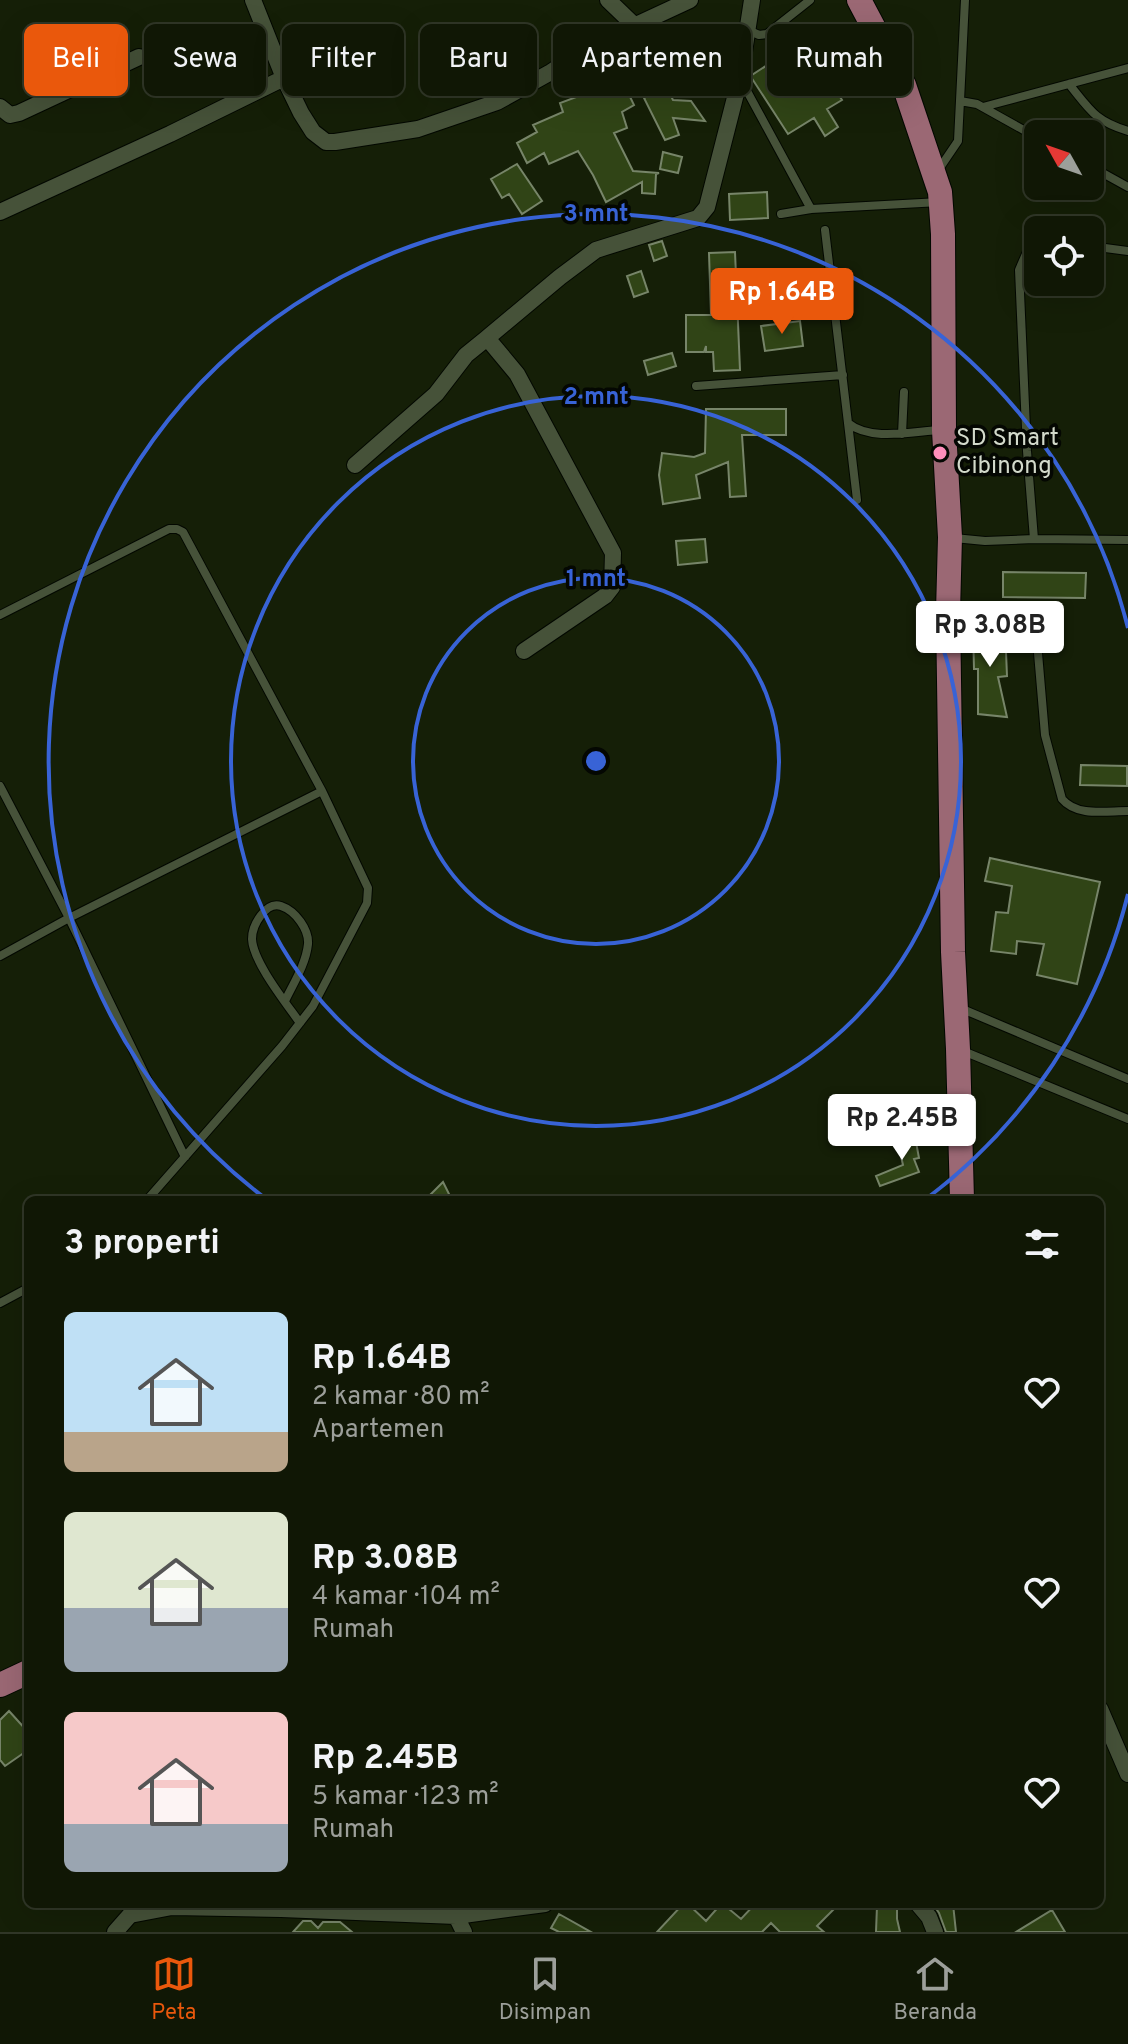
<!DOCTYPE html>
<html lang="id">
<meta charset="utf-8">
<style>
body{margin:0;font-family:Overpass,sans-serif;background:#19200f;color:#f1f3f6;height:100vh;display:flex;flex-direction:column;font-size:30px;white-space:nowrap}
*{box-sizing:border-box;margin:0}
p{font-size:26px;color:#9c9f9a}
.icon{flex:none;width:44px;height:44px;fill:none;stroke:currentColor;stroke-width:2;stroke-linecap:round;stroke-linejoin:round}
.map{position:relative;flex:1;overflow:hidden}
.sheet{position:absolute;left:24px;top:1196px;width:1080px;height:712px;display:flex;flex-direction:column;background:#101705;border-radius:12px;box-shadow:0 8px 32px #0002,0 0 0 2px #303627}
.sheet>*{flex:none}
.top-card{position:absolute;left:24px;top:24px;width:1080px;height:72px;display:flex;gap:16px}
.needle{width:52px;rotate:310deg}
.tools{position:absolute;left:1024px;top:120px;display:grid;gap:16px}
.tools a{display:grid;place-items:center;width:80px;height:80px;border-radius:12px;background:#101705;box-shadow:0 8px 32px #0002,0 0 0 2px #303627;font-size:40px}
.price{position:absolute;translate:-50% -68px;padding:0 18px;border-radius:8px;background:#fff;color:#222;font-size:26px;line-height:52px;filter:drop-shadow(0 2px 4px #0008)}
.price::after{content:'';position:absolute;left:50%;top:48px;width:24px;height:18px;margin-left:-12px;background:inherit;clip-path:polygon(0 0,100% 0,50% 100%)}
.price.selected{background:#ea580c;color:#fff}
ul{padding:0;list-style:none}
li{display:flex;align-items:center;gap:24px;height:200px;padding:0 40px}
li span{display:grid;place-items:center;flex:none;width:224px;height:160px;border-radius:12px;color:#555}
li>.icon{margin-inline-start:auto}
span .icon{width:96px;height:96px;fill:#fffc;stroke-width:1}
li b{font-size:34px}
h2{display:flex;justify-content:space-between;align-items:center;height:96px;padding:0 40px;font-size:34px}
.tag{padding:0 28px;border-radius:12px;background:#101705;box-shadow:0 8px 32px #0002,0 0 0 2px #303627;font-size:28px;line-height:72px}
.tag.selected{background:#ea580c;color:#fff}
.menu{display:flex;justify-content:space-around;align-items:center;height:112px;border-top:2px solid #303627;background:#101705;font-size:22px;color:#9c9f9a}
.menu a{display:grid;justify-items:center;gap:4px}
.menu .selected{color:#ea580c}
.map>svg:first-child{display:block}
.building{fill:#304416;stroke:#778569;stroke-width:2}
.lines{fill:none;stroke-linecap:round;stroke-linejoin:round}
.lane-casing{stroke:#030800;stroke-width:10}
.street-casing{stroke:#030800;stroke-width:18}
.primary-casing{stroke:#030800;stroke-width:26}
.lane{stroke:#465239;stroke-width:8}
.street{stroke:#465239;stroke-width:16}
.primary{stroke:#9b6874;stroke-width:24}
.ring{fill:none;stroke:#3863d6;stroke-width:4}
.poi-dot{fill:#fe8ebb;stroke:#040702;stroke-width:3}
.labels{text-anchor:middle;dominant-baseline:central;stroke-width:7;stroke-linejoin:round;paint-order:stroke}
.poi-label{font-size:24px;fill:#d3dacb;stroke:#040702;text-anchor:start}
.centre{fill:#3863d6;stroke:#040702;stroke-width:4}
.ring-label{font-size:24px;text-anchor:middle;font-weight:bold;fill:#3863d6;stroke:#040702;stroke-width:7;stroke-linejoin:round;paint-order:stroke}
</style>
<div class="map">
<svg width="1128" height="1932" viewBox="0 0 1128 1932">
<rect width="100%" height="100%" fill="#151f07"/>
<path class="building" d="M 695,36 L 705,55 L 687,64 L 677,45 Z
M 804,41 L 842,100 L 827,109 L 838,127 L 825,136 L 814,118 L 788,134 L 751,77 L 752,75 Z
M 631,44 L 641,59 L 620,73 L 610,58 Z
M 654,50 L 665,65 L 653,73 L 643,58 Z
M 622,80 L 634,105 L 622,112 L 627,128 L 614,133 L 633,171 L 659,173 L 656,174 L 655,194 L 642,193 L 642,182 L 606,202 L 593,175 L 578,151 L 549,164 L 544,153 L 527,163 L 517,143 L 537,132 L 533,125 L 563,112 L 560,103 Z
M 666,86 L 673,100 L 691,101 L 705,121 L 673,118 L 679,135 L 665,140 L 644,98 Z
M 663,152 L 682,157 L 678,173 L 660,169 Z
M 517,164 L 542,201 L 522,214 L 509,194 L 502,198 L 491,179 Z
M 767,192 L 768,218 L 730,220 L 729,194 Z
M 662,241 L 667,256 L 654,261 L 649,245 Z
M 735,252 L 740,370 L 714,371 L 713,352 L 706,352 L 706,346 L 704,352 L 686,352 L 686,315 L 711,315 L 709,253 Z
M 641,271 L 648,292 L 634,297 L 627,276 Z
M 800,321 L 803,346 L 765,351 L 761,326 Z
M 672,353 L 676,366 L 648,375 L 644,361 Z
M 706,409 L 786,409 L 786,435 L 742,435 L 746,496 L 730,497 L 728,462 L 696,475 L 700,498 L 663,504 L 659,475 L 662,453 L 694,457 L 705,453 Z
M 705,539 L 707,562 L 678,565 L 676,541 Z
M 1003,572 L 1086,573 L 1085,598 L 1003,597 Z
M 1005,627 L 1007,676 L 998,677 L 1007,717 L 978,714 L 978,669 L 974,669 L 973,628 Z
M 1081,765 L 1127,766 L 1127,786 L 1080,785 Z
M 990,858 L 1100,882 L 1077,984 L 1037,975 L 1044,944 L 1017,941 L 1016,954 L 991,951 L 996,912 L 1008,913 L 1012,886 L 985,881 Z
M 903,1132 L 908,1144 L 916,1142 L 919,1158 L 914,1159 L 919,1172 L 880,1186 L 876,1176 L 903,1165 L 896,1134 Z
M 443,1182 L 452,1200 L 425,1200 Z
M 9,1711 L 28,1732 L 28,1750 L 5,1766 L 0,1760 L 0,1720 Z
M 683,1904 L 688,1904 L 706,1921 L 721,1904 L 723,1904 L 741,1919 L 755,1904 L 839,1904 L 817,1926 L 824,1932 L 780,1932 L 771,1923 L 762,1932 L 657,1932 Z
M 933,1904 L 953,1904 L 956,1932 L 946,1932 L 939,1913 Z
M 877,1906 L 897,1906 L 897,1919 L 900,1932 L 876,1932 Z
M 1052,1910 L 1065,1932 L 1016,1932 Z
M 559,1914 L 591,1932 L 559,1932 L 551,1928 Z
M 303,1921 L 311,1921 L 318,1928 L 323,1922 L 340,1922 L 352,1932 L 293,1932 Z"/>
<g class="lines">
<g class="lane-casing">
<path id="lane" d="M 748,30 L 759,35 L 767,34 L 810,0
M 741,80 L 811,209
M 1069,84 C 1090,110 1095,121 1128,131
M 960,101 L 977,104 L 1038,138
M 983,107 L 1128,68
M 1090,166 L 1128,187
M 937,172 L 958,141 L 965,0
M 781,214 L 811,209 L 940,202
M 825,230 L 848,423 C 871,442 914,431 942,430
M 1090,246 L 1128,251
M 696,386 L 843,375
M 848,423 L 857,500
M 902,434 L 904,392
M 954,538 L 985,541 L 1034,539 L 1128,540
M 1034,539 L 1027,451 L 1019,270 L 1029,247 L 1038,245
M 951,612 L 1026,612 L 1035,618 L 1045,735 L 1062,799 C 1077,817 1106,811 1128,811
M 0,615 L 169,529 L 177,529 L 183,532 L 322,791 L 368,888 L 367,903 L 313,1006 L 282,1046 L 147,1200
M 0,786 L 69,918 L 185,1157
M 0,956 L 69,918 L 322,791
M 285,1001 C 293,984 306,964 308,944 C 309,930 296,911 281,906 C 266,901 252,925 252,939 C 253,962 286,1003 300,1023
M 960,1008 L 1128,1079
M 963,1051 L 1128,1119
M 0,1303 L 28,1288"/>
</g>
<g class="street-casing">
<path id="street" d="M 253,0 L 284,78 L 301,113 L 313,132 L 326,142 L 335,142 L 418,129 L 497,102 L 551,72 L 577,55 L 604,44 L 621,32 L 690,0
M 608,0 L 635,26
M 0,107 L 10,115 L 19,113 L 139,57
M 0,212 L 170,134 L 284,78
M 355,465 L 436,394 L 466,355 L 487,338
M 524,651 L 605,596 L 612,587 L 613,553 L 517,374 L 487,338 L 560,277 L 596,250 L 698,218 L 707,207 L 740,78 L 752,0
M 1100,1709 L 1128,1774
M 918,1904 L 929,1917 L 935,1932
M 456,1916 L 464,1932
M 115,1932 L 130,1915 L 172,1907 L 281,1909 L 456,1916 L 545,1904"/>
</g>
<g class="primary-casing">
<path id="primary" d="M 859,0 L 904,85 L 940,192 L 943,234 L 944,430 L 950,537 L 948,612 L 953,952 L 958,1049 L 962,1200
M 0,1685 L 28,1672"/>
</g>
<use href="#lane" class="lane"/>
<use href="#street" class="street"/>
<use href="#primary" class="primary"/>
</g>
<g class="ring">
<circle cx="596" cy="761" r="183"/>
<circle cx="596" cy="761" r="365"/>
<path d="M1128 894A548 548 0 0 1 926 1199M266 1199A548 548 0 1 1 1128 628"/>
</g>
<circle class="poi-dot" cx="940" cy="453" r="8"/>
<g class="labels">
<g class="poi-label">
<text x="956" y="439">SD Smart<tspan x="956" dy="28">Cibinong</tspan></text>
</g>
</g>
<circle cx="596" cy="761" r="12" class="centre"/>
<g class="ring-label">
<text x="596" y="221">3 mnt</text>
<text x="596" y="404">2 mnt</text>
<text x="596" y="586">1 mnt</text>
</g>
</svg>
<div class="tools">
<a><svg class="needle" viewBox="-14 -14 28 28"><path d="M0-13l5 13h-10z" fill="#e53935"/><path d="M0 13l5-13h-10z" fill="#9c9f9a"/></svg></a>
<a><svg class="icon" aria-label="locate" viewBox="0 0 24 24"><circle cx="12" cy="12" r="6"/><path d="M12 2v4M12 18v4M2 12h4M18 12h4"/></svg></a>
</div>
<b class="price selected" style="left:782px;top:336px">Rp 1.64B</b>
<b class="price" style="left:990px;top:669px">Rp 3.08B</b>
<b class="price" style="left:902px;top:1162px">Rp 2.45B</b>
<div class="top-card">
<a class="tag selected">Beli</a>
<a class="tag">Sewa</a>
<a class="tag">Filter</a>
<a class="tag">Baru</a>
<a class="tag">Apartemen</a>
<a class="tag">Rumah</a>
</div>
<section class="sheet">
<h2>3 properti<svg class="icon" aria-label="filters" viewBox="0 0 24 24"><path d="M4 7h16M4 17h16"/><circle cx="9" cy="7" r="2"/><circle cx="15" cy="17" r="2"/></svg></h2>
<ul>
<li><span style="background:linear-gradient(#bfe0f5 75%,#b9a48a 0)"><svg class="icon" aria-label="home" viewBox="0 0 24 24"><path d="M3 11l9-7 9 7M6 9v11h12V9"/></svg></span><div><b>Rp 1.64B</b><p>2 kamar · 80 m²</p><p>Apartemen</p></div><svg class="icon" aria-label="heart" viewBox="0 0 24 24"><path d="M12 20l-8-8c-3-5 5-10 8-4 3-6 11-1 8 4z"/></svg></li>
<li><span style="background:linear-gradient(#dfe7d0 60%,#9aa5b1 0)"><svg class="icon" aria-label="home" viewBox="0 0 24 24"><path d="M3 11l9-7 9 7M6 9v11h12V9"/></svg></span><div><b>Rp 3.08B</b><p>4 kamar · 104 m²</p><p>Rumah</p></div><svg class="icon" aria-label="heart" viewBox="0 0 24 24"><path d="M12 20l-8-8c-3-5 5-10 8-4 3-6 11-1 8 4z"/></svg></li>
<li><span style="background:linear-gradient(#f6c9c9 70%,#9aa5b1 0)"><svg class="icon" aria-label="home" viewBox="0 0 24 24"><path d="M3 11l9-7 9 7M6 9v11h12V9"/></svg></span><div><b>Rp 2.45B</b><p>5 kamar · 123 m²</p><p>Rumah</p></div><svg class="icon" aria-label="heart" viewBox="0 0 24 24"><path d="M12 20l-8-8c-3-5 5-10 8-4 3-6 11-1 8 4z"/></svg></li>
</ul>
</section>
</div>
<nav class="menu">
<a class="selected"><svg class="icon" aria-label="map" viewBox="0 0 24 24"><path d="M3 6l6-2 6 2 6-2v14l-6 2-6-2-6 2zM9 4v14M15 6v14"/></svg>Peta</a>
<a><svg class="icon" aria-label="saved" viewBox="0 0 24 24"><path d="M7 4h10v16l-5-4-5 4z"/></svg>Disimpan</a>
<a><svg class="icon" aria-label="home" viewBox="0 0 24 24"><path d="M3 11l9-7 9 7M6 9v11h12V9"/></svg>Beranda</a>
</nav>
